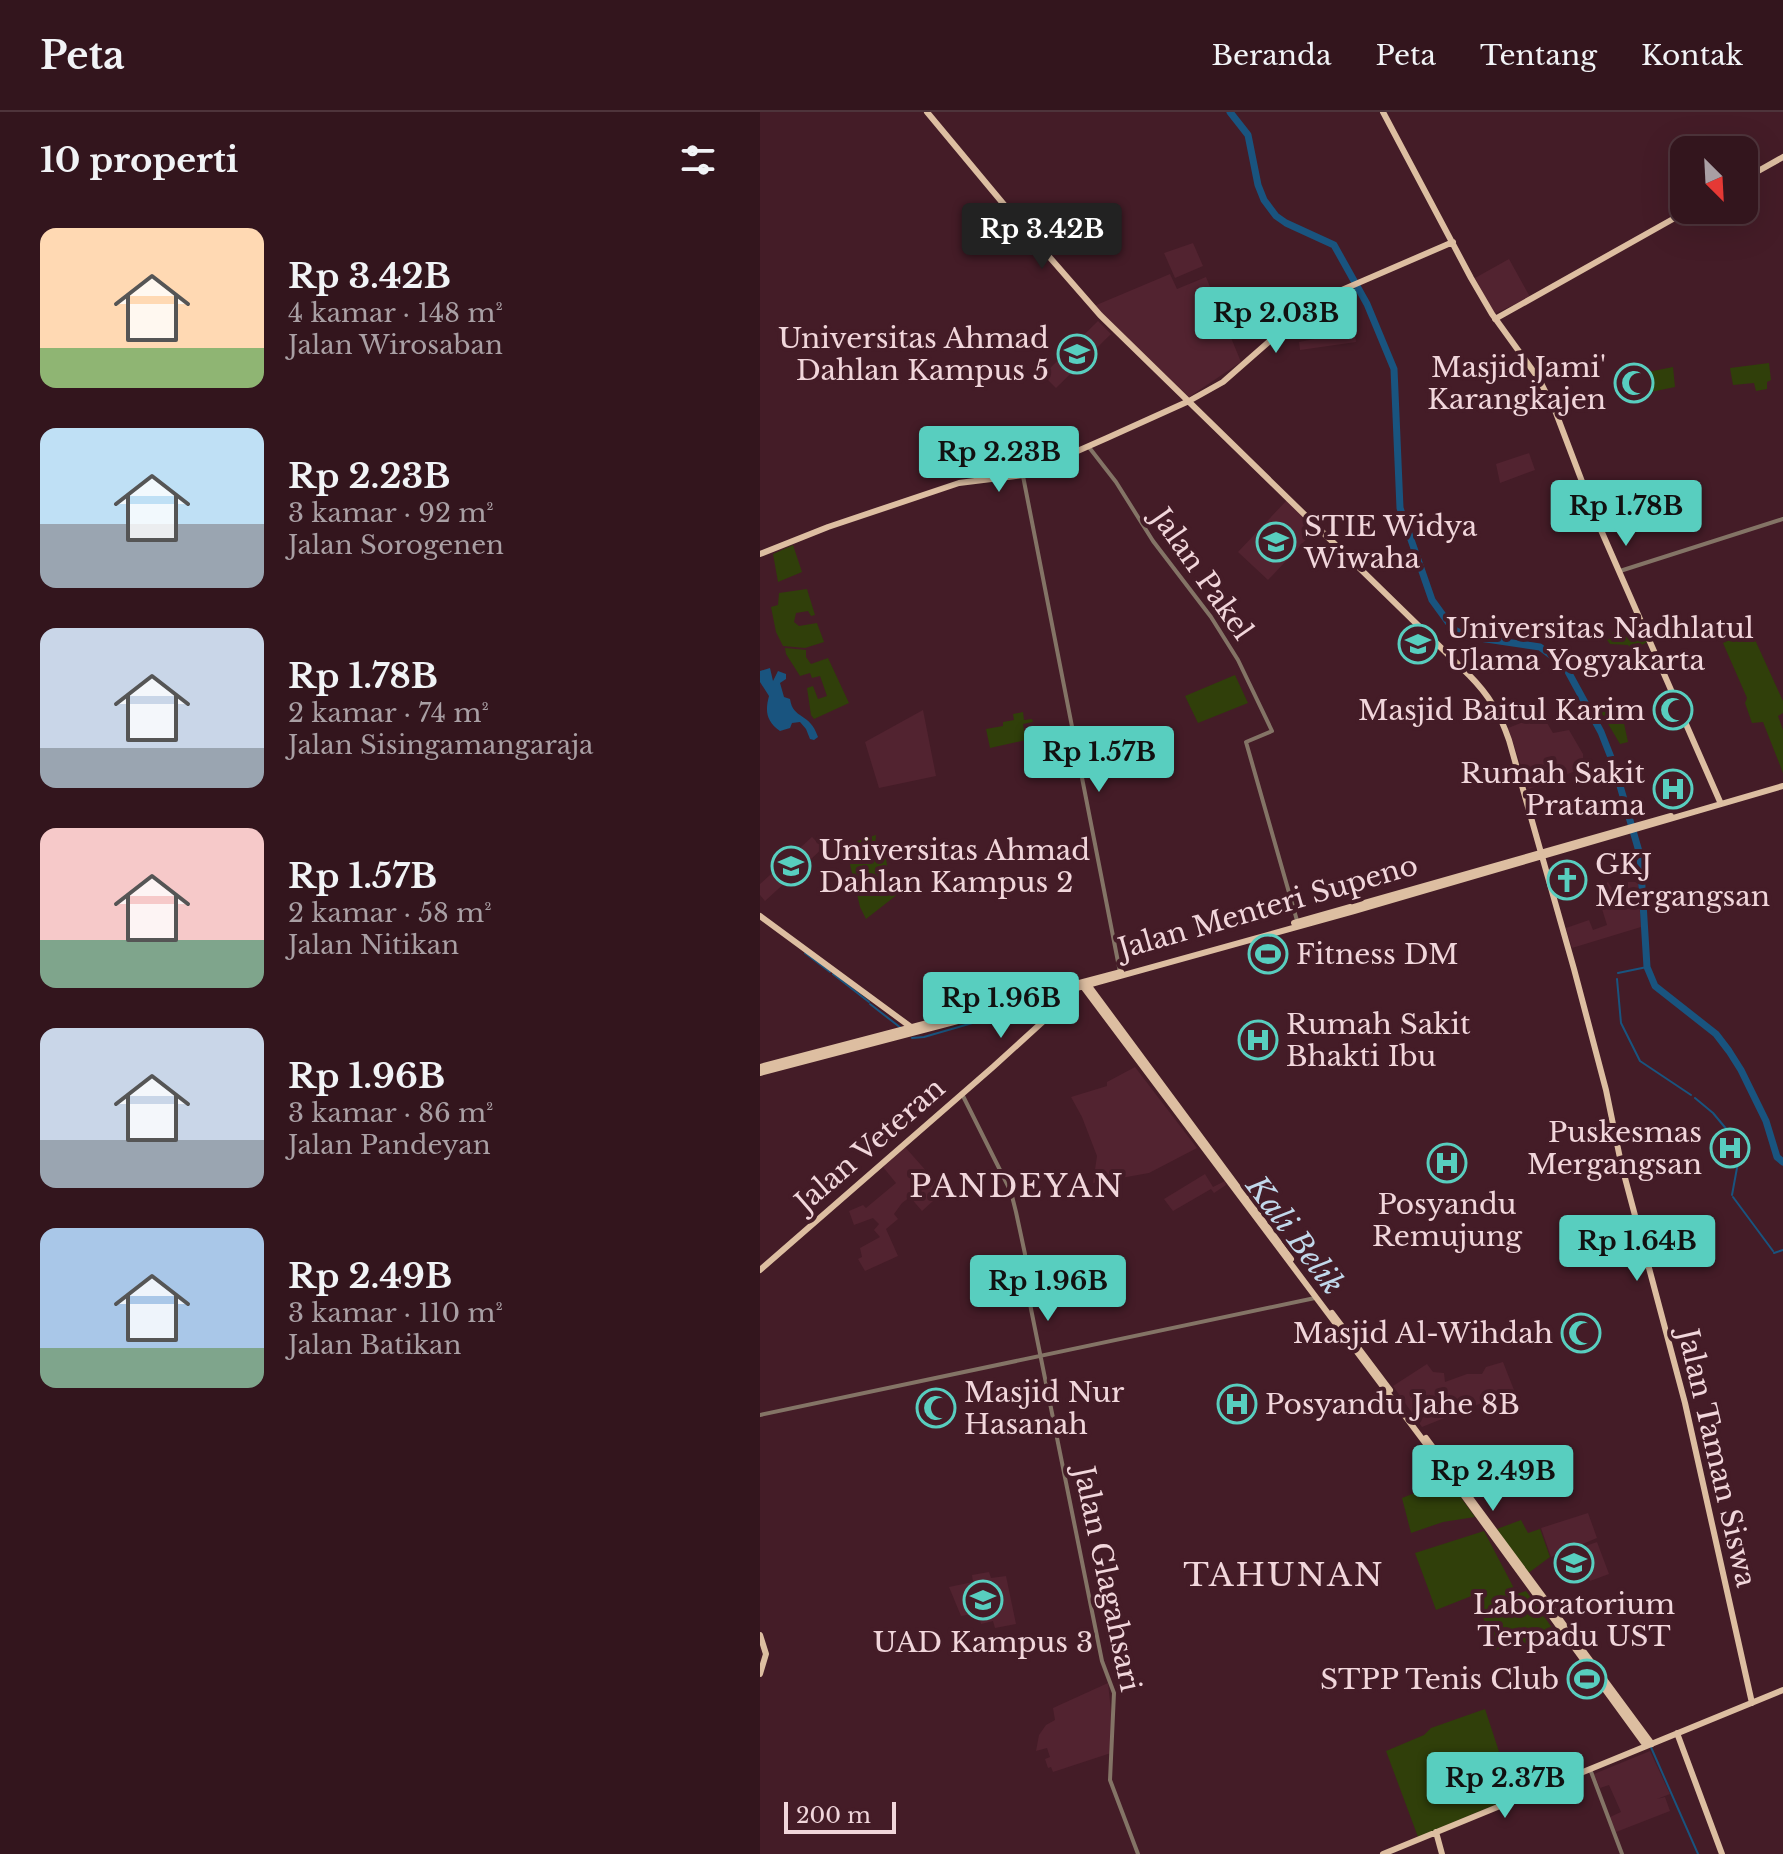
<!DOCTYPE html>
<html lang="id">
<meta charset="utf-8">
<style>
body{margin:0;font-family:"Libre Baskerville",serif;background:#3e222a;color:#f1f3f6;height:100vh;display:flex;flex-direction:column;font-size:30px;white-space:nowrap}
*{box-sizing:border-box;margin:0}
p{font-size:26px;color:#a99fa4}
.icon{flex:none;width:44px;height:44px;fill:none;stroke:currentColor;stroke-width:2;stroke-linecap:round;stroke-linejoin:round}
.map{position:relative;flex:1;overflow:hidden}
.sheet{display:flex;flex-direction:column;background:#33151d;width:760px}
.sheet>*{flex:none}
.needle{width:52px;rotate:156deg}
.fabs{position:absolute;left:910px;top:24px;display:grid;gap:16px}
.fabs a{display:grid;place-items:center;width:88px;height:88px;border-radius:16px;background:#33151d;box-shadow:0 8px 32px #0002,0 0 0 2px #4e343b;font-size:40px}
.scale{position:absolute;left:24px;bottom:20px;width:112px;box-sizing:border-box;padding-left:8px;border:4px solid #f1d6db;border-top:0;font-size:22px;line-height:28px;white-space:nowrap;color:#f1d6db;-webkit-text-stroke:6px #441c27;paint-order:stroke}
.price{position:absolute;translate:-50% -68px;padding:0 18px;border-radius:8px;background:#58cebf;color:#111;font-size:26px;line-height:52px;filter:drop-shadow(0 2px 4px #0008)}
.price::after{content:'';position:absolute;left:50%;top:48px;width:24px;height:18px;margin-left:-12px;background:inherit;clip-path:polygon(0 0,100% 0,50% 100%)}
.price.on{background:#222;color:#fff}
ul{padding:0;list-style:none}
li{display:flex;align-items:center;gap:24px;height:200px;padding:0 40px}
li span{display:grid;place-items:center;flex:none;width:224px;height:160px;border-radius:16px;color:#555}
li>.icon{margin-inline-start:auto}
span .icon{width:96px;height:96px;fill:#fffc;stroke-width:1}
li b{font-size:34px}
h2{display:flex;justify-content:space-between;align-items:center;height:96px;padding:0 40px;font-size:34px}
header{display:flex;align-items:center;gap:48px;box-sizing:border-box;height:112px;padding:0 40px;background:#33151d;border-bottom:2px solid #4e343b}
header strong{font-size:38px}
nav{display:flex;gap:44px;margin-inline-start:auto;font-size:28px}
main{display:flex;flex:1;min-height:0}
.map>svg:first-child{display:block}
.built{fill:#522330}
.green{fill:#303f0a}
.water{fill:#19547f}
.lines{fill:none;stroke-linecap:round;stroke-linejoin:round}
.stream{stroke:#19547f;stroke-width:2}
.river{stroke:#19547f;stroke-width:7}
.minor{stroke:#847466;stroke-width:4}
.major{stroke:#ddbea1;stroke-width:6}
.labels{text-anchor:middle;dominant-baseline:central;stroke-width:8;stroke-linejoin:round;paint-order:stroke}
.poi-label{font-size:28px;fill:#f1d6db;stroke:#441c27;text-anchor:start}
.street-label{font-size:28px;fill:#f1d6db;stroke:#441c27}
.water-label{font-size:30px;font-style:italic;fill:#c1d8eb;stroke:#441c27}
.quarter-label{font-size:32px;letter-spacing:2px;fill:#f1d6db;stroke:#441c27}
</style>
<header>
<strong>Peta</strong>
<nav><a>Beranda</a><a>Peta</a><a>Tentang</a><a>Kontak</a></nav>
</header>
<main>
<section class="sheet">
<h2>10 properti<svg class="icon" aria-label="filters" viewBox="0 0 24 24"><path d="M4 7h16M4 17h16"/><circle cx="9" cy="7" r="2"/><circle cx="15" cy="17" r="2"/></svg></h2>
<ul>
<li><span style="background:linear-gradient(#ffd9b3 75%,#8fb573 0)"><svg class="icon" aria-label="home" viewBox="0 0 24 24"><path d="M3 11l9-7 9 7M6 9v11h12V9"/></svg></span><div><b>Rp 3.42B</b><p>4 kamar · 148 m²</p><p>Jalan Wirosaban</p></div></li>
<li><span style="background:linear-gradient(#bfe0f5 60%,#9aa5b1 0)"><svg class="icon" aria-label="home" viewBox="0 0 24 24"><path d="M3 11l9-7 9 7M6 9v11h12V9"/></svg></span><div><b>Rp 2.23B</b><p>3 kamar · 92 m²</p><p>Jalan Sorogenen</p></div></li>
<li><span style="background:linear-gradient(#c9d6e8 75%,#9aa5b1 0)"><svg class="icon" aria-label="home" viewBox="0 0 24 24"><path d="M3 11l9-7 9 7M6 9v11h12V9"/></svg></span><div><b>Rp 1.78B</b><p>2 kamar · 74 m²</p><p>Jalan Sisingamangaraja</p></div></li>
<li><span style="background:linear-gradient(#f6c9c9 70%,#7fa58c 0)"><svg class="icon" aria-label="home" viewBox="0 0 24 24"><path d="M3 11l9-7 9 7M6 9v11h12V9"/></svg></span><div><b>Rp 1.57B</b><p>2 kamar · 58 m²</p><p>Jalan Nitikan</p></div></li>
<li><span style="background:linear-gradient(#c9d6e8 70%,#9aa5b1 0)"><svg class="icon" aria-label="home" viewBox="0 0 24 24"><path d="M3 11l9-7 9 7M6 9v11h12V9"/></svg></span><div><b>Rp 1.96B</b><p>3 kamar · 86 m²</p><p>Jalan Pandeyan</p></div></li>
<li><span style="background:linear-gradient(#a9c7e8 75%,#7fa58c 0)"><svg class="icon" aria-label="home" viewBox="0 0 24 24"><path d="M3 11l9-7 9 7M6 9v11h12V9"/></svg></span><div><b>Rp 2.49B</b><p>3 kamar · 110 m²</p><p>Jalan Batikan</p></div></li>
</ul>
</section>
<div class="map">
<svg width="1023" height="1742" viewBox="0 0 1023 1742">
<rect width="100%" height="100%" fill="#441c27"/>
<path class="built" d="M 433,131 L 443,154 L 415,166 L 404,141 Z
M 749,147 L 770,185 L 734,202 L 715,166 Z
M 410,162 L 417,177 L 446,165 L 481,250 L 429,285 L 334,194 Z
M 592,199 L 596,230 L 540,238 L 539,230 L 564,225 L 563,215 L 558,215 L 558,202 Z
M 338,209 L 351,222 L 296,276 L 283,263 Z
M 769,341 L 775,358 L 740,371 L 736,352 Z
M 527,388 L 557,416 L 508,468 L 478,440 Z
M 163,598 L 176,664 L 119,676 L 105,630 Z
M 776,605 L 784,606 L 793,621 L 809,618 L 823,642 L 823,656 L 769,677 L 748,616 Z
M 52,725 L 63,736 L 5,789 L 0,783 L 0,772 Z
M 848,770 L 855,781 L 868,776 L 868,770 L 878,770 L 881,815 L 812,836 L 806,816 L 829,808 L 833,818 L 847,813 L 842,797 L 852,792 L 843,773 Z
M 375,955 L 437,1036 L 389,1061 L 333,1071 L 337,1044 L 322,1005 L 311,985 L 347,974 L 347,970 Z
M 145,1035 L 184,1079 L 162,1099 L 150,1085 L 142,1091 L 134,1102 L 138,1107 L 126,1117 L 138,1144 L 105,1159 L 98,1147 L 102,1145 L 100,1136 L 120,1125 L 114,1118 L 119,1112 L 113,1106 L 94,1113 L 89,1099 L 103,1093 L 106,1096 L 136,1071 L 123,1055 Z
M 445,1062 L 453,1075 L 465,1069 L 466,1073 L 454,1081 L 451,1077 L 413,1099 L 404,1087 Z
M 743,1250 L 754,1278 L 662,1315 L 633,1274 L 667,1252 L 673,1260 L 684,1261 L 685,1270 L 707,1262 L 722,1262 L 726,1255 Z
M 828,1401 L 837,1426 L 791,1445 L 781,1416 Z
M 837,1430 L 849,1462 L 830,1469 L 814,1438 Z
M 229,1460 L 231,1466 L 246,1464 L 256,1512 L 235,1516 L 233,1509 L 221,1512 L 218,1501 L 201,1504 L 189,1475 L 213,1470 L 212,1463 Z
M 348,1571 L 352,1608 L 351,1641 L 293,1660 L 291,1655 L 288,1656 L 285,1647 L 290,1645 L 287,1636 L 276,1639 L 279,1623 L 286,1613 L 295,1608 L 293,1596 Z
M 890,1639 L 910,1682 L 897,1687 L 905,1685 L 910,1699 L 856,1720 L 850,1705 L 861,1700 L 849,1673 L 840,1676 L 834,1662 Z"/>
<path class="green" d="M 1009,251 L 1011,268 L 1007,270 L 1007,277 L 996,279 L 994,271 L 973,273 L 970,256 Z
M 913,255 L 915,275 L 881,282 L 878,262 Z
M 33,433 L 42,460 L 18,470 L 13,442 Z
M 47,477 L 55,503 L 51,504 L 48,499 L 36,501 L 34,510 L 39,514 L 57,511 L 64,530 L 45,536 L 23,534 L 16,520 L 11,495 L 18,493 L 19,481 Z
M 873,506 L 875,510 L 881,508 L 889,529 L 873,538 L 868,533 L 850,532 L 847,528 L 852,526 L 852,521 L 863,516 L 863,509 Z
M 991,519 L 1023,589 L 1023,601 L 1018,604 L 1023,618 L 1023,661 L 1003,610 L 992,611 L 985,591 L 987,586 L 963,531 Z
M 25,536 L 46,538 L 46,545 L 51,552 L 68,546 L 89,591 L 54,607 L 51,603 L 47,576 L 53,574 L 58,587 L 67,584 L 60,564 L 52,566 L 50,561 L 40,564 L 26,542 Z
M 475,563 L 488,591 L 438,611 L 425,584 Z
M 856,591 L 860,593 L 868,630 L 860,632 L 841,600 Z
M 263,600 L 264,608 L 272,607 L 273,610 L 263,612 L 266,628 L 230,636 L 226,617 L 243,614 L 243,610 L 254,608 L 253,602 Z
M 116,723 L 115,736 L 126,747 L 129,766 L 138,782 L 106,807 L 100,795 L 89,748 L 99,744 L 97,729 Z
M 688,1368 L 715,1405 L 683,1410 L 651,1421 L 642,1386 Z
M 761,1408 L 768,1421 L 780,1417 L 790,1445 L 767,1462 L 737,1417 Z
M 724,1419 L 757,1482 L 766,1479 L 800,1527 L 778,1538 L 772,1530 L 760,1533 L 752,1530 L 736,1538 L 714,1483 L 676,1498 L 655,1441 Z
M 725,1597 L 754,1685 L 658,1725 L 626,1639 L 664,1623 L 671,1616 Z"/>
<path class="water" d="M 10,556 L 13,569 L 18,559 L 26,562 L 26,567 L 20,571 L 24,585 L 30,587 C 33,608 50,600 58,625 L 54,628 L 50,627 L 46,617 L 40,610 L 32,611 L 30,616 L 20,619 C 6,609 5,599 9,584 L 0,570 L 0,559 Z"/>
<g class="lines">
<path class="stream" d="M 45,841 L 70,860
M 858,861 L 887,855
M 73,862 L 109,890
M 857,867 L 861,911 L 880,949 L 931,983
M 110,892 L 141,916
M 152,926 L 164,925 L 292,888
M 935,986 L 953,1001 L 968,1019
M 972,1083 L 979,1045 L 974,1027
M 973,1085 L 1013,1139
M 1014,1141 L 1023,1138
M 890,1633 L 938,1742"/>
<path class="river" d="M 470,0 L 488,23 L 498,73 L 504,88 L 516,104 L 526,111 L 574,133 L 607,192 L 634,257 L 640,396 L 672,488 L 693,517 L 706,524 L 780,535 L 805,554 L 841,620 L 854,653 L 880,743 L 887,855 L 895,874 L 956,922 L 969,939 L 981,958 L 1006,1009 L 1017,1045 L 1023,1050"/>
<path class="minor" d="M 328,334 L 356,370 L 393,429 L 451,505 L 478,548 L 512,619 L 486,630 L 538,812
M 263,364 L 360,860
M 860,459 L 1023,407
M 202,982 L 251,1080 L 256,1100 L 265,1142 L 268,1182 L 342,1549 L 354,1581 L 350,1668 L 378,1742
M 0,1303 L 555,1186
M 830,1657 L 862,1742"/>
<path class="major" d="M 167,0 L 251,101 L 340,203 L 709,563 C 729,583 740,602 749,628 L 814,857 L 846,978 L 861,1051 L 925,1291 L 992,1591
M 623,0 L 711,166 L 732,202 L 779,267 L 796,301 L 837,409 L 961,692
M 984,67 L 1023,45
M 735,207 L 929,98
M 0,442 L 68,415 L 199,371 L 263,363 L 347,326 L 429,289 L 463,270 L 538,204 L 561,187 L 693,130
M 0,804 L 155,918
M 534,811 L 911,704
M 326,870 L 531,1147
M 321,872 L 672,1340 L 886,1634
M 0,955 L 361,860
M 0,961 L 209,906 L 594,799 L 1023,674
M 0,1158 L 233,955 L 299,895 L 313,876
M 572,1201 L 630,1278
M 666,1326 L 892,1632
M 0,1523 L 6,1542 L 0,1562
M 917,1621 L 962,1742
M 676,1720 L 682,1742
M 623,1742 L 1023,1578"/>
</g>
<defs>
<g id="university-ring" transform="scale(2)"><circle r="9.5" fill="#441c27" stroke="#58cebf" stroke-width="1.5"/><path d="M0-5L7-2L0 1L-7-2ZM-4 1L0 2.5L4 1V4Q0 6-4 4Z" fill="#58cebf"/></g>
<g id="mosque-ring" transform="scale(2)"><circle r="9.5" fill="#441c27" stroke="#58cebf" stroke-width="1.5"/><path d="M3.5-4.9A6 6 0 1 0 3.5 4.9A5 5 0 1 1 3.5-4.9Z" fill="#58cebf"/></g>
<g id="hospital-ring" transform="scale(2)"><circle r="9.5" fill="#441c27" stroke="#58cebf" stroke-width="1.5"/><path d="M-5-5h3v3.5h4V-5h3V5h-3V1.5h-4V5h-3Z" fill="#58cebf"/></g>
<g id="church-ring" transform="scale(2)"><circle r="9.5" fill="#441c27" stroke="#58cebf" stroke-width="1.5"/><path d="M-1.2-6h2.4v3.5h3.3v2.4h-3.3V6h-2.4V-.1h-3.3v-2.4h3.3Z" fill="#58cebf"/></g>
<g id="stadium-ring" transform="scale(2)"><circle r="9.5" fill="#441c27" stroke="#58cebf" stroke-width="1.5"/><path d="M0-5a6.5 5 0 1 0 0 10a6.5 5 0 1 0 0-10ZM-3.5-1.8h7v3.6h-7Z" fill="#58cebf"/></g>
</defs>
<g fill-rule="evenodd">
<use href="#university-ring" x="317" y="242"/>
<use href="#mosque-ring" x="874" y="271"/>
<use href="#university-ring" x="516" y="430"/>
<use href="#university-ring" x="658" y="532"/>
<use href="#mosque-ring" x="913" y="598"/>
<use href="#hospital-ring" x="913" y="677"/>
<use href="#university-ring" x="31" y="754"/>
<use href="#church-ring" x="807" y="768"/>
<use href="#stadium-ring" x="508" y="842"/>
<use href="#hospital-ring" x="498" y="928"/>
<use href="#hospital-ring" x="970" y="1036"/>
<use href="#hospital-ring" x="687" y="1051"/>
<use href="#mosque-ring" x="821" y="1221"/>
<use href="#hospital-ring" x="477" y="1292"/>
<use href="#mosque-ring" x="176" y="1296"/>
<use href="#university-ring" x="814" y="1451"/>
<use href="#university-ring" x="223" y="1488"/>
<use href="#stadium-ring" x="827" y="1567"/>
</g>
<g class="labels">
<g class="poi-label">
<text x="289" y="226" text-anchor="end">Universitas Ahmad<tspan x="289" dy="32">Dahlan Kampus 5</tspan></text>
<text x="846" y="255" text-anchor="end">Masjid Jami'<tspan x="846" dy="32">Karangkajen</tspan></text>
<text x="544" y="414">STIE Widya<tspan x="544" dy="32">Wiwaha</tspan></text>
<text x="686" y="516">Universitas Nadhlatul<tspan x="686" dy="32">Ulama Yogyakarta</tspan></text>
<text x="885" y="598" text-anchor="end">Masjid Baitul Karim</text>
<text x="885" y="661" text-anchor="end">Rumah Sakit<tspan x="885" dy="32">Pratama</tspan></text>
<text x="59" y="738">Universitas Ahmad<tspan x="59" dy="32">Dahlan Kampus 2</tspan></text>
<text x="835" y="752">GKJ<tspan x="835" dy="32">Mergangsan</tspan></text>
<text x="536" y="842">Fitness DM</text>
<text x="526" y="912">Rumah Sakit<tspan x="526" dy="32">Bhakti Ibu</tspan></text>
<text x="942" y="1020" text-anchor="end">Puskesmas<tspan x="942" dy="32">Mergangsan</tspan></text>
<text x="687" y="1092" text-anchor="middle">Posyandu<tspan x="687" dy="32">Remujung</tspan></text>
<text x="793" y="1221" text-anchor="end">Masjid Al-Wihdah</text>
<text x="204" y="1280">Masjid Nur<tspan x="204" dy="32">Hasanah</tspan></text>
<text x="505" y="1292">Posyandu Jahe 8B</text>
<text x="814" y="1492" text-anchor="middle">Laboratorium<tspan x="814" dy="32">Terpadu UST</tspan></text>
<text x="223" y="1530" text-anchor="middle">UAD Kampus 3</text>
<text x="799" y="1567" text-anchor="end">STPP Tenis Club</text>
</g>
<g class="street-label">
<text transform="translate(442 462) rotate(55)">Jalan Pakel</text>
<text transform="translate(508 795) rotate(-16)">Jalan Menteri Supeno</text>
<text transform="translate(110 1033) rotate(-41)">Jalan Veteran</text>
<text transform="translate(957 1346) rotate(77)">Jalan Taman Siswa</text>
<text transform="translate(347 1467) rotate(78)">Jalan Glagahsari</text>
</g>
<g class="water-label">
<text transform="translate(535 1123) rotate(53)">Kali Belik</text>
</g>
<g class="quarter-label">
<text x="257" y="1074">PANDEYAN</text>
<text x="524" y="1463">TAHUNAN</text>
</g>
</g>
</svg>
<div class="fabs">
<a><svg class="needle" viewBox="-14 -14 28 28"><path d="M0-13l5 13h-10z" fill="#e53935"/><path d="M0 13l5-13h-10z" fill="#a99fa4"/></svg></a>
</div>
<div class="scale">200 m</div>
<b class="price on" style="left:282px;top:159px">Rp 3.42B</b>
<b class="price" style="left:516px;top:243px">Rp 2.03B</b>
<b class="price" style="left:239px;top:382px">Rp 2.23B</b>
<b class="price" style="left:866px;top:436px">Rp 1.78B</b>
<b class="price" style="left:339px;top:682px">Rp 1.57B</b>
<b class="price" style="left:241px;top:928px">Rp 1.96B</b>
<b class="price" style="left:877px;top:1171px">Rp 1.64B</b>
<b class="price" style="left:288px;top:1211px">Rp 1.96B</b>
<b class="price" style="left:733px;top:1401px">Rp 2.49B</b>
<b class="price" style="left:745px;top:1708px">Rp 2.37B</b>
</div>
</main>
